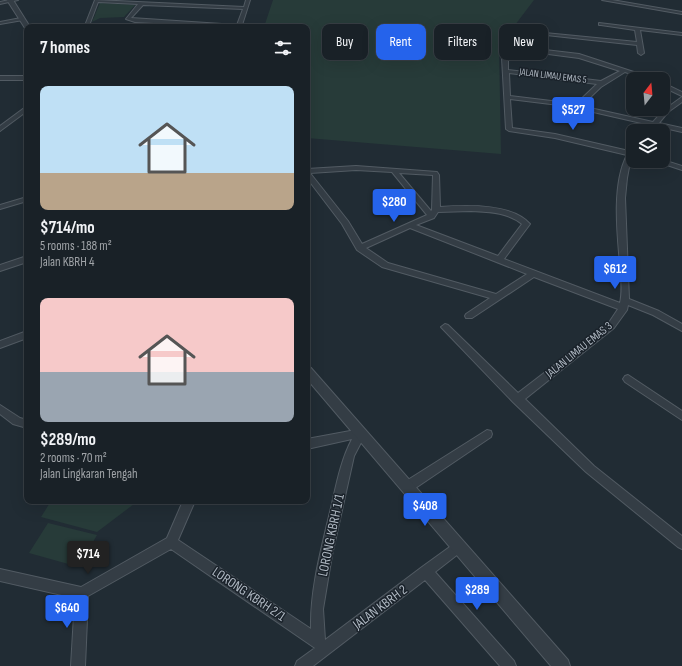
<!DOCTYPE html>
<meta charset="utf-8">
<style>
body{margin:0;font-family:"Sofia Sans Condensed",sans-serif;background:#22292f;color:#f1f3f6;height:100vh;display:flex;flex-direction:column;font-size:15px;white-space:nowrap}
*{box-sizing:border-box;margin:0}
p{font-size:13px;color:#9fa3a7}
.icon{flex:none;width:22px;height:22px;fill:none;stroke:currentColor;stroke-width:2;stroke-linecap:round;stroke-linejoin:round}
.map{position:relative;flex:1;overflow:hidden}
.side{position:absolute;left:24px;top:24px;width:286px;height:480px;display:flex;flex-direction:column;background:#192127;border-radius:8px;box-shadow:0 4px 16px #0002,0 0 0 1px #373e44}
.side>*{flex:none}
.hud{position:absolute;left:322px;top:24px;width:300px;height:36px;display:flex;gap:8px}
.needle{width:26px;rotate:16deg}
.tools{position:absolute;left:626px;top:72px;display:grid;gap:8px}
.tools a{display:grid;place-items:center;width:44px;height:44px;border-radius:8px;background:#192127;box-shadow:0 4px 16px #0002,0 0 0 1px #373e44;font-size:20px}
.price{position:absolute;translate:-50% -34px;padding:0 9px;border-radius:4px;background:#2563eb;color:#fff;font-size:13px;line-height:26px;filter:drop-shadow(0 1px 2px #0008)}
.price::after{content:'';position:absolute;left:50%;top:24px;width:12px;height:9px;margin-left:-6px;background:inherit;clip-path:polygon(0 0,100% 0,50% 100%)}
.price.on{background:#222;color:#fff}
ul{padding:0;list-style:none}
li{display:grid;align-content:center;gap:8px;height:212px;padding:0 16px}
li span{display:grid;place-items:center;height:124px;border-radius:8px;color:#555}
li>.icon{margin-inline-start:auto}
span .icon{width:72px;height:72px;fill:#fffc;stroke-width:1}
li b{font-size:17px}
h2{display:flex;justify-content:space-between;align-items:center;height:48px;padding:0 16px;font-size:17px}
.pill{padding:0 14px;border-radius:8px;background:#192127;box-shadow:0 4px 16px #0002,0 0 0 1px #373e44;font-size:14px;line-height:36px}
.pill.on{background:#2563eb;color:#fff}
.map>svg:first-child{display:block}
.green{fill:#273b39}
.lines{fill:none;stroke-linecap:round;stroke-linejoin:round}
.minor-casing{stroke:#525b63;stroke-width:2}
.tertiary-casing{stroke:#525b63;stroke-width:2}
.minor{fill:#343d45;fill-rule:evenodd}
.tertiary{fill:#343d45;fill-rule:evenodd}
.labels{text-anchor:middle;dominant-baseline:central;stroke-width:3;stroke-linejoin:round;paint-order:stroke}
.far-street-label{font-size:10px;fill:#afb8c2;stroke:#1a222a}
.street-label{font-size:12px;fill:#afb8c2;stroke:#1a222a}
.near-street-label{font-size:14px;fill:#afb8c2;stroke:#1a222a}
</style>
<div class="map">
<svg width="682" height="666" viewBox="0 0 682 666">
<rect width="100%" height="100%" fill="#212c34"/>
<path class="green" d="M 273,0 L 534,0 L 499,46 L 501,154 L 307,138 L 307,27 L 264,27 Z
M 100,3 L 135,5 L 124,17 L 100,18 L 92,22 Z
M 51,501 L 138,501 L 97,532 L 41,517 Z
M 48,523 L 97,535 L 79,567 L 29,553 Z"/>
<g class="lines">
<g class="minor-casing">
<path id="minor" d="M 9,0 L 18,0 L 0,4 L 0,2 Z
M 95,0 L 244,7 L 246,0 L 250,0 L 242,25 L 258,27 L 227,27 L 135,22 L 126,19 L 138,4 L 98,2 L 90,23 L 90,27 L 86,27 L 86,23 ZM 143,5 L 243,9 L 237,25 L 131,18 Z
M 602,0 L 612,0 L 682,12 L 682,14 Z
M 21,18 L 23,20 L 0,24 L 0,22 Z
M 599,23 L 682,33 L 682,35 L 640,30 L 644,53 L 641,55 L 638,53 L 637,45 L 519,32 L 516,34 L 511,46 L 579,54 L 652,78 L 653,79 L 645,79 L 625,72 L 601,87 L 581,106 L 653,122 L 664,110 L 682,97 L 682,102 L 668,112 L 659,123 L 682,128 L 682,132 L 656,126 L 651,131 L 645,131 L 650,125 L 567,106 L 510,99 L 512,128 L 555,134 L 629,151 L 633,148 L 633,156 L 630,162 L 627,178 L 625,198 L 629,299 L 659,311 L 682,324 L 682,331 L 653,315 L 628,305 L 627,310 L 614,328 L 525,399 L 594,466 L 682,536 L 682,549 L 678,547 L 586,472 L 513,402 L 441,327 L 445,324 L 448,325 L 518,393 L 608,324 L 618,309 L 534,277 L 472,318 L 466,318 L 465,316 L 466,314 L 490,298 L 382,267 L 357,250 L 342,224 L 307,178 L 307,169 L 356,166 L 437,172 L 439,175 L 440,207 C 465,205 512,203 530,224 L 504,259 L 620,303 C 623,290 621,277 620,264 C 617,231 612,184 627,155 L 555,138 L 509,131 L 506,129 L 502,58 L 504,47 L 514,30 L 637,42 L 635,30 L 601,25 L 599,25 ZM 510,49 L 579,58 L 620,71 L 601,81 L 508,70 L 508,58 ZM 509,73 L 597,84 L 576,104 L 510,96 ZM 356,170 L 392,172 L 427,215 L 362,244 L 348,221 L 310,173 ZM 399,173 L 433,175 L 432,210 L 431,211 ZM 471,211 C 489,212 507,212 522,224 L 498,256 L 416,225 L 434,218 L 438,212 ZM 410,228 L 527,274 L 496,294 L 388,263 L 366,248 Z
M 0,76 L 27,76 L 27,80 L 0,80 Z
M 663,83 L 682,92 L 682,96 L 663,87 Z
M 27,106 L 27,111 L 0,131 L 0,126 Z
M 663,160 L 682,166 L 682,170 L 655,161 Z
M 27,197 L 27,201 L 0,209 L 0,205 Z
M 27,331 L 27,338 L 0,348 L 0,341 Z
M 628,375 L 682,411 L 682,420 L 625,382 L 623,379 L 625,376 Z
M 0,405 L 20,418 L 27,420 L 27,428 L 13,424 L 0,414 Z
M 361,429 L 365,430 L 366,433 L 354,456 L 332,555 L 323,609 L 325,640 L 422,567 L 458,541 L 462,543 L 464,547 L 462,551 L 435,572 L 514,661 L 516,666 L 500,666 L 425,580 L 313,666 L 295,666 L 297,661 L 315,648 L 171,549 L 88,596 L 85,666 L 71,666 L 75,598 L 0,581 L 0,569 L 81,587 L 167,538 L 183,501 L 195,501 L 178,540 L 311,629 C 310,590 321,550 330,512 C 336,487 340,462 352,439 L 307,449 L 307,439 Z
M 487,430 L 491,431 L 492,434 L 491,437 L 411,491 L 407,492 L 403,491 L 401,487 L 403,483 Z"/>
</g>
<g class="tertiary-casing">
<path id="tertiary" d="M 7,0 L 13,0 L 30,27 L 25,28 Z
M 27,256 L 27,262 L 0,271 L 0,265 Z
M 307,366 L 311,368 L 568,660 L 570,666 L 551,666 L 307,379 Z"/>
</g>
<use href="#minor" class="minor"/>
<use href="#tertiary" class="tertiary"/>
</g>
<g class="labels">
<g class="far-street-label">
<text transform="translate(553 76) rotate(7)">JALAN LIMAU EMAS 5</text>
</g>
<g class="street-label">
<text transform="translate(579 350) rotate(-39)">JALAN LIMAU EMAS 3</text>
</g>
<g class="near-street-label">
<text transform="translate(331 535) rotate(-78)">LORONG KBRH 1/1</text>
<text transform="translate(249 594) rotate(34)">LORONG KBRH 2/1</text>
<text transform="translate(380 607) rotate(-37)">JALAN KBRH 2</text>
</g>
</g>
</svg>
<div class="tools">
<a><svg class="needle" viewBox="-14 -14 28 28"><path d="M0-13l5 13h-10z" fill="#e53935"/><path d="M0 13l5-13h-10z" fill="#9fa3a7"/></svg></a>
<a><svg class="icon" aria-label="layers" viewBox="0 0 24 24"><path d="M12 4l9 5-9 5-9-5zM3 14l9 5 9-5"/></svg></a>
</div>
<b class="price" style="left:573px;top:131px">$527</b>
<b class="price" style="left:394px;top:223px">$280</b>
<b class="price" style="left:615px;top:290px">$612</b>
<b class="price" style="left:425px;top:527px">$408</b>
<b class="price on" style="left:88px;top:575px">$714</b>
<b class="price" style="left:477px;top:611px">$289</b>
<b class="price" style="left:67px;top:629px">$640</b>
<div class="hud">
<a class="pill">Buy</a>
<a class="pill on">Rent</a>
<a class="pill">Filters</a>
<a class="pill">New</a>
</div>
<section class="side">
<h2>7 homes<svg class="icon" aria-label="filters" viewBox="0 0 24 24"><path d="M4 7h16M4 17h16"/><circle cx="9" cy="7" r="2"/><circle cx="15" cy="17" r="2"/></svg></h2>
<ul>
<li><span style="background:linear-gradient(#bfe0f5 70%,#b9a48a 0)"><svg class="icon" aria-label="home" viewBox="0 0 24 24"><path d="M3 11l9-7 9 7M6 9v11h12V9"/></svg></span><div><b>$714/mo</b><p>5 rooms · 188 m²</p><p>Jalan KBRH 4</p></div></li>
<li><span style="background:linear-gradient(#f6c9c9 60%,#9aa5b1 0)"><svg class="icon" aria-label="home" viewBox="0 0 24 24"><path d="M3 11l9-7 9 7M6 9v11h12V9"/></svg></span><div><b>$289/mo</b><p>2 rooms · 70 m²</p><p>Jalan Lingkaran Tengah</p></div></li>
</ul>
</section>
</div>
